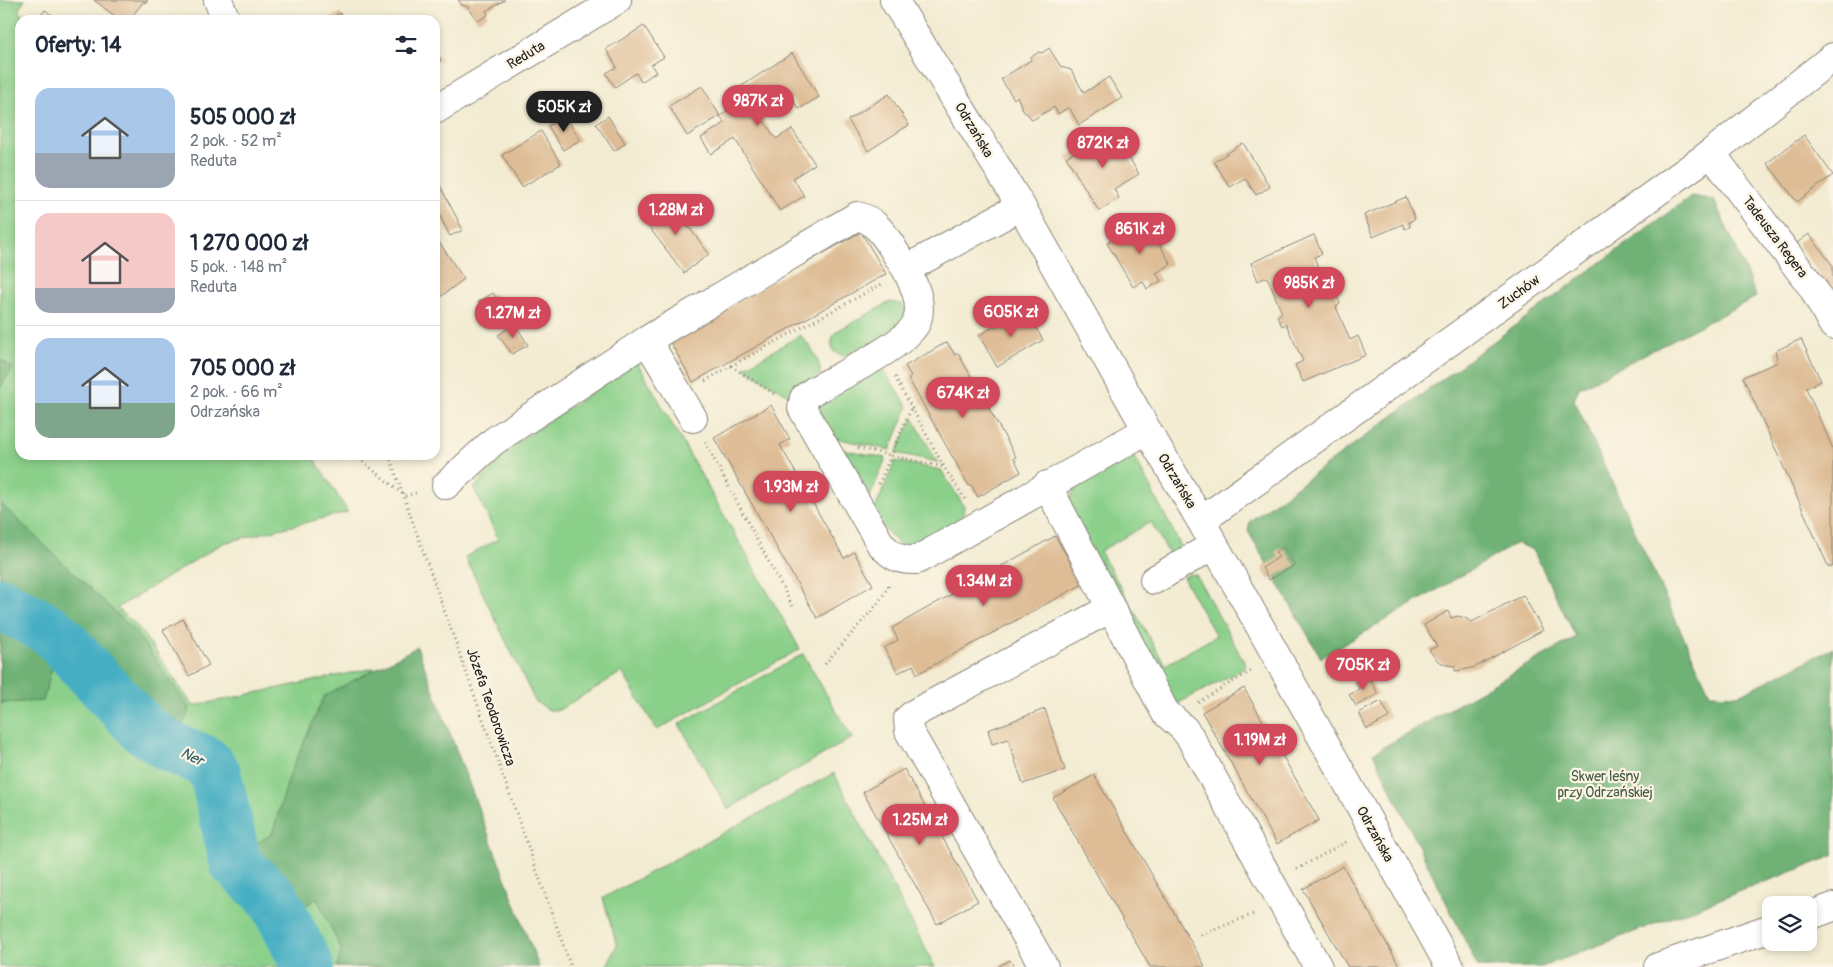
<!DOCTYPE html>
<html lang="pl">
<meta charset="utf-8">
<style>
body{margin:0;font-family:Pangolin,sans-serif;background:#f6f6f7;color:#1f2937;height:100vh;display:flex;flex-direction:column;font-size:19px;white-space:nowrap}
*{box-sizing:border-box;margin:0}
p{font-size:16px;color:#747a83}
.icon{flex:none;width:28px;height:28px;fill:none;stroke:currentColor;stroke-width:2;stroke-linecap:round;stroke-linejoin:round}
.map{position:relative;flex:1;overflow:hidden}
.panel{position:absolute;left:15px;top:15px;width:425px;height:445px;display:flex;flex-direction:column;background:#fff;border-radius:15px;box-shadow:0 2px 8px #0003}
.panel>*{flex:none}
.buttons{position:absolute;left:1762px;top:896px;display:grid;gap:10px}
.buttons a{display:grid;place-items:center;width:55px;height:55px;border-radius:10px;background:#fff;box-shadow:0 2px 8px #0003;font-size:25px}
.price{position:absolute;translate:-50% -42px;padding:0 11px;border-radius:18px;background:#d1495b;color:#fff;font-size:16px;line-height:32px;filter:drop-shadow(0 1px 2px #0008)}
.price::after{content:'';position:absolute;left:50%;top:30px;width:15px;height:11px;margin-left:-8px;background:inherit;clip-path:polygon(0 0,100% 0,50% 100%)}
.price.current{background:#222;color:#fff}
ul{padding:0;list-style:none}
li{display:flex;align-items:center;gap:15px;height:125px;padding:0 20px}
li+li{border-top:1px solid #e0e1e3}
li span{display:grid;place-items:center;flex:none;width:140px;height:100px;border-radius:15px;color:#555}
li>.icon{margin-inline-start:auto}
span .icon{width:60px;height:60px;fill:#fffc;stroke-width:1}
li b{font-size:21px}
h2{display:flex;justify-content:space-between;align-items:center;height:60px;padding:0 20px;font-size:21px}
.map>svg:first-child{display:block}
.green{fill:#8bd08a;stroke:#547653}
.forest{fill:#70b276;stroke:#466749}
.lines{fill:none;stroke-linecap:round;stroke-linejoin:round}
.river{stroke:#44aec3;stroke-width:52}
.building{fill:#debd96}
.minor-casing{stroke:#888478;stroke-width:30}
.path{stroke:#888478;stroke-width:3;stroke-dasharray:1 4;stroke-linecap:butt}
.minor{stroke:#fff;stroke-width:28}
.labels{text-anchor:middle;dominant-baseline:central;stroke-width:4.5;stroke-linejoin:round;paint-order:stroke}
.street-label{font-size:14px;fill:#1c1c1c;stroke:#fcf5e5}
.park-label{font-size:14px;fill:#435b42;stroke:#fcf5e5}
.water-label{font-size:15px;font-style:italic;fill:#2e5e67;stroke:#fcf5e5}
</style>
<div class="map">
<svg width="1833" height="967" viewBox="0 0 1833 967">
<rect width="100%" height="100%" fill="#fcf5e5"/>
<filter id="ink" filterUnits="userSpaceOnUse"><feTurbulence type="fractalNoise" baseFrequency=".02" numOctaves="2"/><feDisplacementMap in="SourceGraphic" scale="10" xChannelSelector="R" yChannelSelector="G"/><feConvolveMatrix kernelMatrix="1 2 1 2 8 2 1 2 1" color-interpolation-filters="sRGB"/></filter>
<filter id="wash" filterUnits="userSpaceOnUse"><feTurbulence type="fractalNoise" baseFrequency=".0096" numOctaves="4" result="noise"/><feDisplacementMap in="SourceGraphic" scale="20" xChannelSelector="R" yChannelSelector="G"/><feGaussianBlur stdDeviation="1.12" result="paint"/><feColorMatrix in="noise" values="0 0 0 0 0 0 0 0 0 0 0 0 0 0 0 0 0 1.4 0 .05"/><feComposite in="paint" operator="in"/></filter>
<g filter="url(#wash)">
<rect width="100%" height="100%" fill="#f3ecd3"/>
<path class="green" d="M 0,0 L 25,0 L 19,9 L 25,20 L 20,20 L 20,455 L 312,455 L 348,512 L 223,543 L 117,608 L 139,628 L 193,706 L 374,668 L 505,967 L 0,967 Z
M 890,302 L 902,304 L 905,309 L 906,317 L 861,356 L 844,356 L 834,352 C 830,343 831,339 837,331 Z
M 800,335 C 810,346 821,359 820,374 L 792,397 L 744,368 Z
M 637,362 L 800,649 L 657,730 L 622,672 L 559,710 L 549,710 L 535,701 L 465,557 L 498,539 L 474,488 L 513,445 Z
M 872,369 L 884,371 L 908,407 L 890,450 L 826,436 L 817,419 L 818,408 L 824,397 Z
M 913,418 L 937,462 L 938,462 L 896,453 Z
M 831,447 L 886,458 L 866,506 Z
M 1130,457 L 1135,458 L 1184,552 L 1172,559 L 1151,522 L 1100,551 L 1165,665 L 1216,636 L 1183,577 L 1190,574 L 1196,575 L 1246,665 L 1243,669 L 1179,703 L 1169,699 L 1065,506 L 1076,487 L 1083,481 Z
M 895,461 L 941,470 L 964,506 L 963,515 L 959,523 L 906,551 L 872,516 Z
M 803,654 L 852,738 L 728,809 L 679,724 Z
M 834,773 L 935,967 L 606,967 L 617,945 L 603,898 Z"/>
<path class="forest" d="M 1691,196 L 1714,200 L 1737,250 L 1756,297 L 1579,388 L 1574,400 L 1710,694 L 1739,695 L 1833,648 L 1833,856 L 1542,967 L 1478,967 L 1373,753 L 1576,637 L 1533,550 L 1517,543 L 1321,658 L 1248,531 L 1250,521 Z
M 0,359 L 13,368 L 0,388 Z
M 0,503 L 135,631 L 190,709 L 175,741 L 54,660 L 43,701 L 0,703 Z
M 417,647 L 539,967 L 337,967 L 341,949 L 317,898 L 281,923 L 239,876 L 252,846 L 272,834 L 290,774 L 324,696 Z"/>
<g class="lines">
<path class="river" d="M 0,603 L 53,632 L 143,729 L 171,747 L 205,761 L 215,773 L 236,864 L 274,899 L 308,967"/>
</g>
<g id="blocks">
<path class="building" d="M 94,0 L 148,0 L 145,3 L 144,1 L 129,20 L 114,20 L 116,17 Z
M 458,0 L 505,0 L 486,11 L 488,15 L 478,21 L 468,7 L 462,5 Z
M 45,10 L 58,20 L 37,20 Z
M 340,13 L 344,20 L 327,20 Z
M 644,26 L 664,57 L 651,65 L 656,72 L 641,82 L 636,73 L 615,87 L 606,73 L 617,67 L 606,49 Z
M 1049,48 L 1061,67 L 1071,70 L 1084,93 L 1109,77 L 1122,98 L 1079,125 L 1069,107 L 1058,114 L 1054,107 L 1032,120 L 1028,114 L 1024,112 L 1017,96 L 1014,99 L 1001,79 L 1031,60 L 1031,57 L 1039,52 L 1042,53 Z
M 435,51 L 441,60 L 435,64 Z
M 792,53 L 819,97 L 799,109 L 792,99 L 762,118 L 776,139 L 792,129 L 815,164 L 793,178 L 804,196 L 780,211 L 735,139 L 711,154 L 701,138 L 725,123 L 720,116 L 687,136 L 669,106 L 702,86 L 720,116 L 746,99 L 739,88 Z
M 889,94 L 909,125 L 868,151 L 848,120 Z
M 565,116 L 580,140 L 563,150 L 548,126 Z
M 608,116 L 625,143 L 614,151 L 596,124 Z
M 1112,130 L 1139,174 L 1114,189 L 1119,198 L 1099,211 L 1066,157 Z
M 541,131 L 561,164 L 522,187 L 502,155 Z
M 1804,135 L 1833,175 L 1797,202 L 1767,163 Z
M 1243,143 L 1270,187 L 1256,195 L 1245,178 L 1230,187 L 1214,162 Z
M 438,182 L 463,230 L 450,236 L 438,212 L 435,214 L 435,183 Z
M 1406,197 L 1415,219 L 1409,222 L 1410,227 L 1405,229 L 1403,224 L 1373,237 L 1364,215 Z
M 668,199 L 709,254 L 684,273 L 642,218 Z
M 1145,220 L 1171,264 L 1156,273 L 1161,281 L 1147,289 L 1143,281 L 1133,287 L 1107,243 Z
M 861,232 L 886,274 L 693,382 L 669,340 Z
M 1809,234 L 1833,266 L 1833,293 L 1797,243 Z
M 1314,235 L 1322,254 L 1314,257 L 1329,292 L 1335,290 L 1340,304 L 1336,307 L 1350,340 L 1358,336 L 1366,355 L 1303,382 L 1295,365 L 1303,361 L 1286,324 L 1282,326 L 1277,316 L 1282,313 L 1267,277 L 1258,281 L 1251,263 Z
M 435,236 L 464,279 L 435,301 Z
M 493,293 L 501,304 L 485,313 L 478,302 Z
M 1025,309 L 1043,340 L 997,367 L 979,335 Z
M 515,324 L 528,345 L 512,354 L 498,335 Z
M 1801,339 L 1821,381 L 1806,388 L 1833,449 L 1833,566 L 1829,568 L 1743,377 L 1778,362 L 1775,351 Z
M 947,342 L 955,355 L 958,353 L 1016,457 L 1014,458 L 1021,472 L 978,497 L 971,485 L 969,486 L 908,378 L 911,376 L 905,366 Z
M 771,405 L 790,439 L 780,445 L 844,558 L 854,552 L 873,585 L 817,618 L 714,438 Z
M 1055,536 L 1083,584 L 917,674 L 913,665 L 898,673 L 884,648 L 898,640 L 892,628 Z
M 1283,547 L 1295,565 L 1269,580 L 1262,568 L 1279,557 L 1275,552 Z
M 1523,595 L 1543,630 L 1475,667 L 1467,669 L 1455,671 L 1455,666 L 1447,665 L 1438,661 L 1429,650 L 1437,646 L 1424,625 L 1448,611 L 1451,618 L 1458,616 L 1465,618 L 1472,622 Z
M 183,619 L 209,665 L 189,676 L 163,630 Z
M 1367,675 L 1378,694 L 1356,706 L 1349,695 L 1359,689 L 1355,682 Z
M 1244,688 L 1319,820 L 1277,844 L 1202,712 Z
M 1381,701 L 1390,717 L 1367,729 L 1359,713 Z
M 1045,709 L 1065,770 L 1023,784 L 1008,739 L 992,744 L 988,730 Z
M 904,769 L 978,901 L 937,924 L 863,792 Z
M 1094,775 L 1205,966 L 1202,967 L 1150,967 L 1053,798 Z
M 1343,866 L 1400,967 L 1348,967 L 1303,889 Z
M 1010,960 L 1014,967 L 997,967 Z"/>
</g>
</g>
<g filter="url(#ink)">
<use href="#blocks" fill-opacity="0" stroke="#888478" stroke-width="1"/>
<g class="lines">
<g class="minor-casing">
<path id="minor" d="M 218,0 L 226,20
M 894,0 L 1021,206 L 1147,430 L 1201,521 L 1450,967
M 435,110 L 617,0
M 1711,153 L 1813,288 L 1833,325
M 906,269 C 914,285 923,303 917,321 C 909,344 838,377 815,390 L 804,398 L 802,408 L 880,543 C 891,556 899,561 917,560 L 1147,430
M 647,340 L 857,216 C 880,219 893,251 906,269 L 1021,206
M 446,485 L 494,441 L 647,340 L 693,418
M 1047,485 L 1165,712 L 1184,729 L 1190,737 L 1318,967
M 1201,521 L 1711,153 L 1833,57
M 1154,580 L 1214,545
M 1809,916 L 1833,907
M 1044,967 L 909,731 L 908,719 L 915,713 L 1111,608
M 1658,967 L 1771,928"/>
</g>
<path class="path" d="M 731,366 L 882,284
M 895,377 L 944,467 L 965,499
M 705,381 L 731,366 L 776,395
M 705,442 L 793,607
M 858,448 L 944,467
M 355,455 L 405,496 L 419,492
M 389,455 L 571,967
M 879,484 L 912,406
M 825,664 L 879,602 L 889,585
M 1198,702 L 1253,670
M 1297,869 L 1346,842
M 1201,935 L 1256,913"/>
<use href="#minor" class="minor"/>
</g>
</g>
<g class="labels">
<g class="street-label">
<text transform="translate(526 55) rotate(-31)">Reduta</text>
<text transform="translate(974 130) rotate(59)">Odrzańska</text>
<text transform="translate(1775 237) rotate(53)">Tadeusza Regera</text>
<text transform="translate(1519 292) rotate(-36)">Zuchów</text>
<text transform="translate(1177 481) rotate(59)">Odrzańska</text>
<text transform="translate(491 707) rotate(71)">Józefa Teodorowicza</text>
<text transform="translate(1375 834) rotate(61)">Odrzańska</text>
</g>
<g class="park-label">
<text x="1605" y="776">Skwer leśny<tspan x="1605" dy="16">przy Odrzańskiej</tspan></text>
</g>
<g class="water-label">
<text transform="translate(192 757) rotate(26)">Ner</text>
</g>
</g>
</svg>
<div class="buttons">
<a><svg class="icon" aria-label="layers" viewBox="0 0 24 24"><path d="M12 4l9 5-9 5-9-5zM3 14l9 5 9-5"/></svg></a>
</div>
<b class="price" style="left:758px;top:127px">987K zł</b>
<b class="price current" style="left:564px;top:133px">505K zł</b>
<b class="price" style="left:1103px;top:169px">872K zł</b>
<b class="price" style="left:676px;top:236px">1.28M zł</b>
<b class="price" style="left:1140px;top:255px">861K zł</b>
<b class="price" style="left:1309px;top:309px">985K zł</b>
<b class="price" style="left:1011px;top:338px">605K zł</b>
<b class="price" style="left:513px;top:339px">1.27M zł</b>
<b class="price" style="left:963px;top:419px">674K zł</b>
<b class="price" style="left:791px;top:513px">1.93M zł</b>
<b class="price" style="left:984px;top:607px">1.34M zł</b>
<b class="price" style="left:1363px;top:691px">705K zł</b>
<b class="price" style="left:1260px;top:766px">1.19M zł</b>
<b class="price" style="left:920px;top:846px">1.25M zł</b>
<section class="panel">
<h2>Oferty: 14<svg class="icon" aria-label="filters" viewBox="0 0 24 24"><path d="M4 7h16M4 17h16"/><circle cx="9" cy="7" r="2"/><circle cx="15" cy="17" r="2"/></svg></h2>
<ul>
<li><span style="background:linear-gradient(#a9c7e8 65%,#9aa5b1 0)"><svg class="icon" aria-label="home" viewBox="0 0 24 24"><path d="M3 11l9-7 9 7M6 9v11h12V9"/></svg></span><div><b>505 000 zł</b><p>2 pok. · 52 m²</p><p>Reduta</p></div></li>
<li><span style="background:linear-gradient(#f6c9c9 75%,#9aa5b1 0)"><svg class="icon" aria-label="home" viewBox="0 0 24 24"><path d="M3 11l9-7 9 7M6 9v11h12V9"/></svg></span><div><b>1 270 000 zł</b><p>5 pok. · 148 m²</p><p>Reduta</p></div></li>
<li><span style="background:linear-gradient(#a9c7e8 65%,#7fa58c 0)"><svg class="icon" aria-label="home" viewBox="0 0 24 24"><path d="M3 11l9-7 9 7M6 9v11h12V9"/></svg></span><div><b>705 000 zł</b><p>2 pok. · 66 m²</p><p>Odrzańska</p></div></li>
</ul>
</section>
</div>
